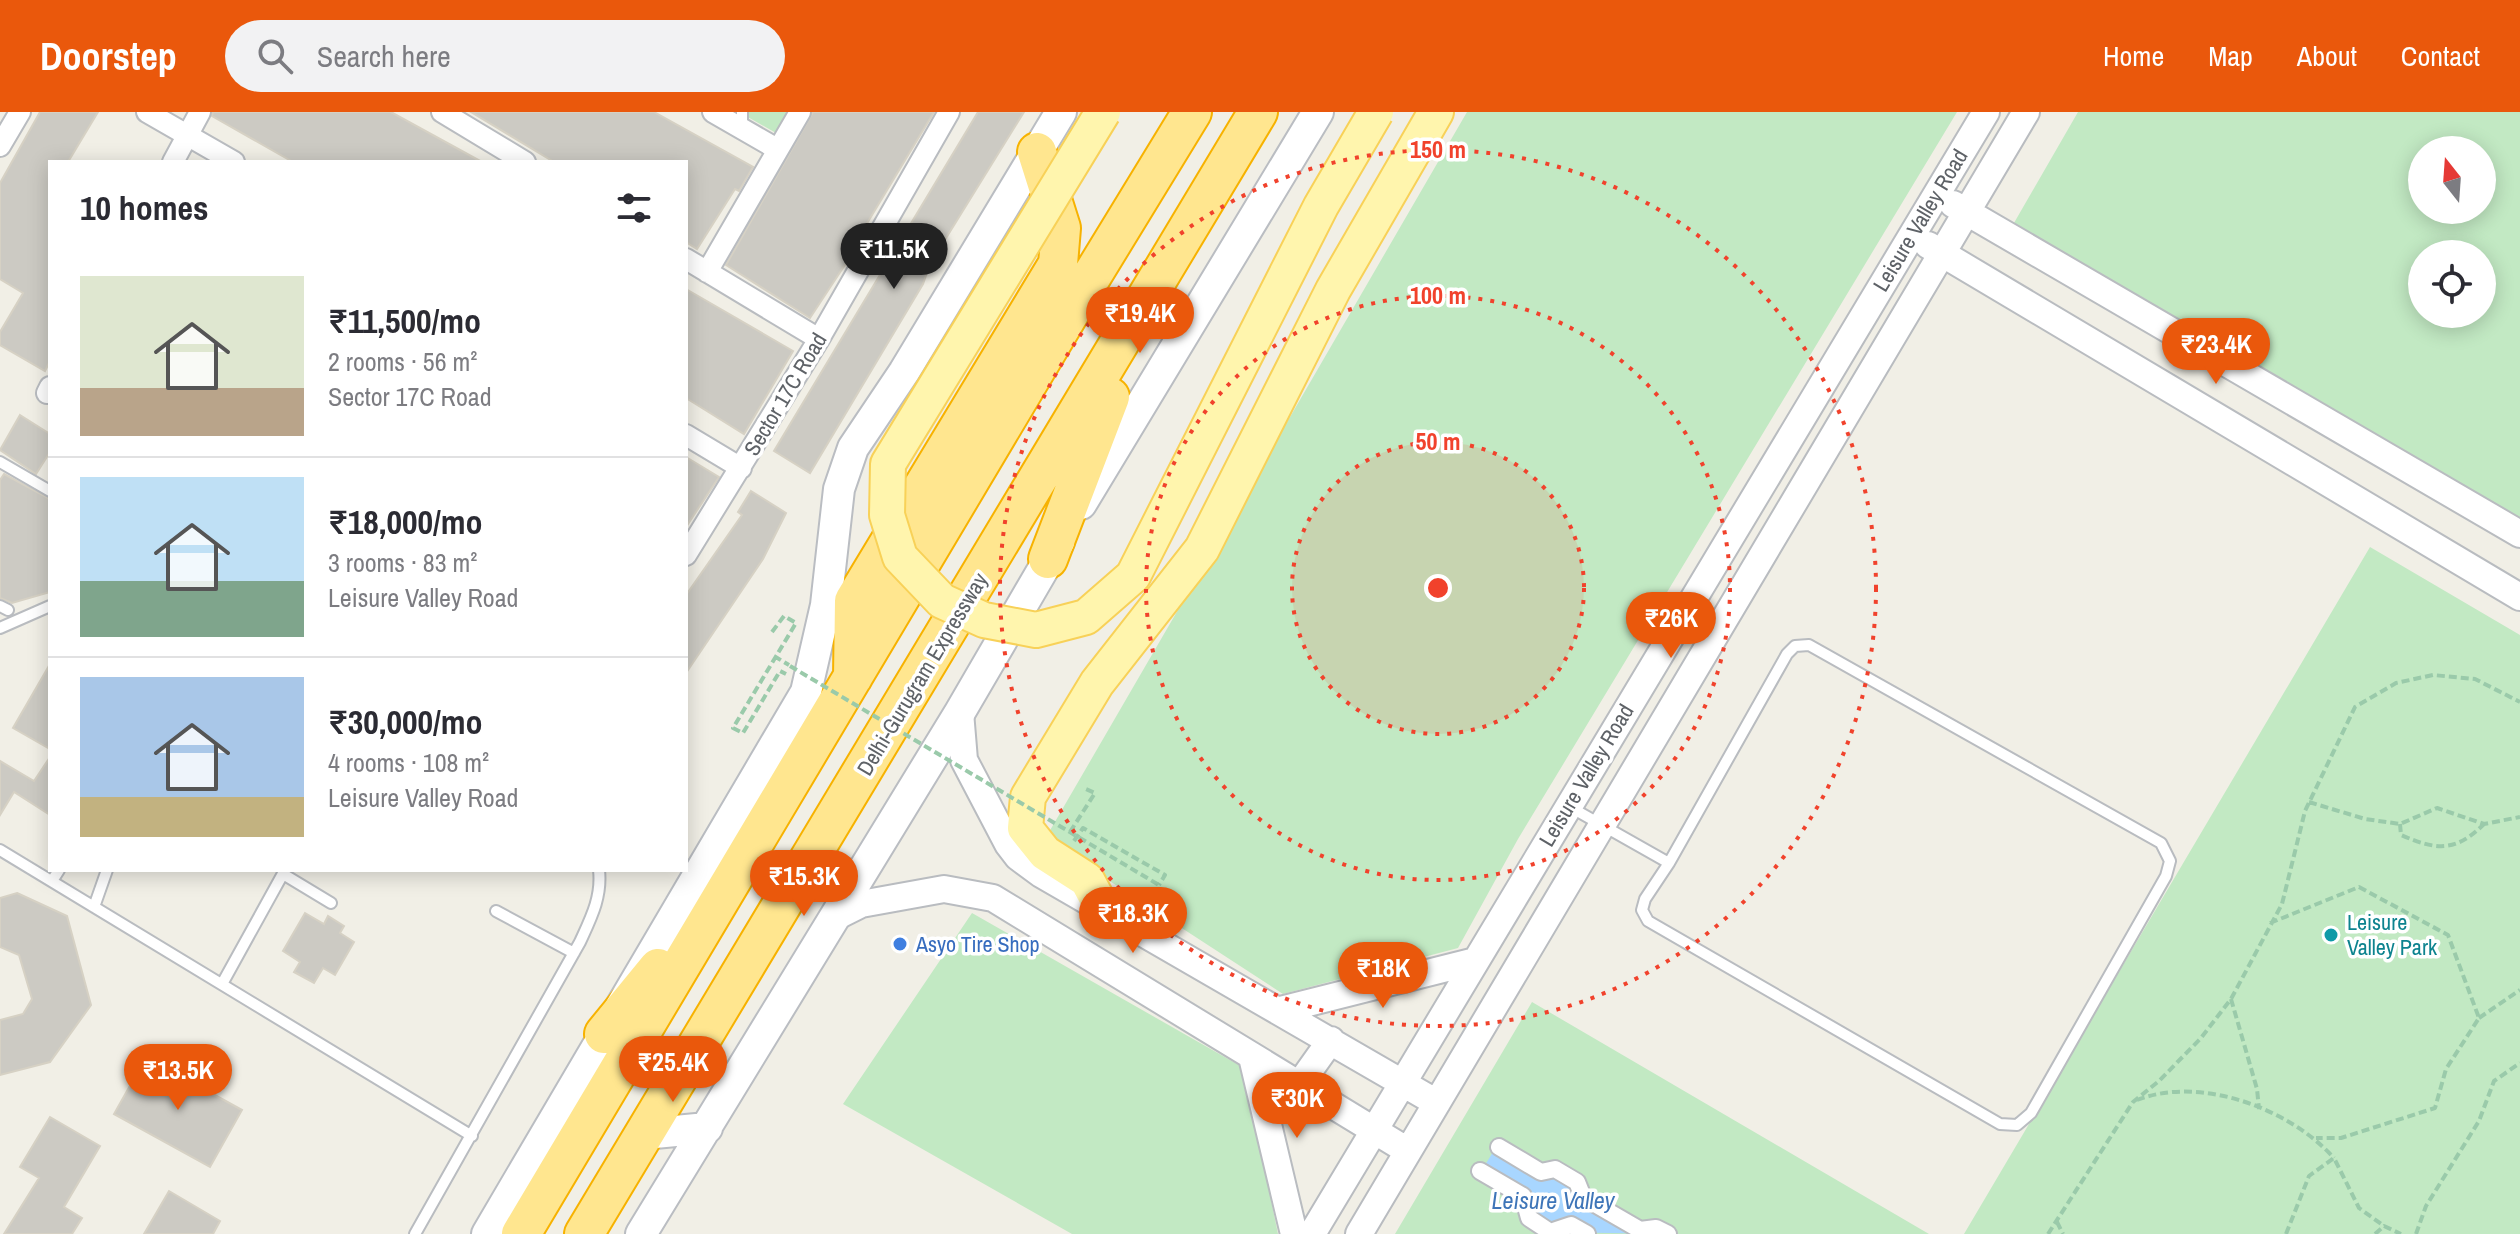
<!DOCTYPE html>
<meta charset="utf-8">
<style>
body{margin:0;font-family:"Archivo Narrow",sans-serif;background:#f2f2f3;color:#2b2b33;height:100vh;display:flex;flex-direction:column;font-size:30px;white-space:nowrap}
*{box-sizing:border-box;margin:0}
p{font-size:26px;color:#7c7c81}
.icon{flex:none;width:44px;height:44px;fill:none;stroke:currentColor;stroke-width:2;stroke-linecap:round;stroke-linejoin:round}
.map{position:relative;flex:1;overflow:hidden}
.panel{position:absolute;left:48px;top:48px;width:640px;height:712px;display:flex;flex-direction:column;background:#fff;border-radius:0px;box-shadow:0 4px 20px #0003}
.panel>*{flex:none}
.needle{width:52px;rotate:343deg}
.tools{position:absolute;left:2408px;top:24px;display:grid;gap:16px}
.tools a{display:grid;place-items:center;width:88px;height:88px;border-radius:50%;background:#fff;box-shadow:0 4px 20px #0003;font-size:40px}
.price{position:absolute;translate:-50% -68px;padding:0 18px;border-radius:28px;background:#ea580c;color:#fff;font-size:26px;line-height:52px;filter:drop-shadow(0 2px 4px #0008)}
.price::after{content:'';position:absolute;left:50%;top:48px;width:24px;height:18px;margin-left:-12px;background:inherit;clip-path:polygon(0 0,100% 0,50% 100%)}
.price.current{background:#222;color:#fff}
ul{padding:0;list-style:none}
li{display:flex;align-items:center;gap:24px;height:200px;padding:0 32px}
li+li{border-top:2px solid #e1e1e2}
li span{display:grid;place-items:center;flex:none;width:224px;height:160px;border-radius:0px;color:#555}
li>.icon{margin-inline-start:auto}
span .icon{width:96px;height:96px;fill:#fffc;stroke-width:1}
li b{font-size:34px}
h2{display:flex;justify-content:space-between;align-items:center;height:96px;padding:0 32px;font-size:34px}
header{display:flex;align-items:center;gap:48px;box-sizing:border-box;height:112px;padding:0 40px;background:#ea580c;color:#fff}
header strong{font-size:38px}
nav{display:flex;gap:44px;margin-inline-start:auto;font-size:28px}
.search{width:560px;height:72px;background:#f2f2f3;display:flex;align-items:center;gap:20px;box-sizing:border-box;padding:0 28px;border-radius:44px;color:#7c7c81;font-size:30px}
.map>svg:first-child{display:block}
.green{fill:#c2e9c3;fill-rule:evenodd}
.water{fill:#a8d6ff}
.building{fill:#cccac3;stroke:#d6d1c4;stroke-width:2}
.lines{fill:none;stroke-linecap:round;stroke-linejoin:round}
.service-casing{stroke:#b9bcc0;stroke-width:14}
.pedestrian-casing{stroke:#b9bcc0;stroke-width:20}
.minor-casing{stroke:#b9bcc0;stroke-width:24}
.tertiary-casing{stroke:#b9bcc0;stroke-width:30}
.secondary-casing{stroke:#babdc2;stroke-width:34}
.primary-casing{stroke:#f8d158;stroke-width:38}
.motorway-casing{stroke:#f7b200;stroke-width:42}
.path{stroke:#9acaaa;stroke-width:4;stroke-dasharray:8 4;stroke-linecap:butt}
.service{stroke:#fff;stroke-width:10}
.pedestrian{stroke:#fff;stroke-width:16}
.minor{stroke:#fff;stroke-width:20}
.tertiary{stroke:#fff;stroke-width:26}
.secondary{stroke:#fff;stroke-width:30}
.primary{stroke:#fff5ad;stroke-width:34}
.motorway{stroke:#ffe68f;stroke-width:38}
.primary-bridge-casing{stroke:#f8d158;stroke-width:38;stroke-linecap:butt}
.path-bridge{stroke:#9acaaa;stroke-width:4;stroke-dasharray:8 4;stroke-linecap:butt}
.primary-bridge{stroke:#fff5ad;stroke-width:34}
.ring{fill:none;stroke:#f1422c;stroke-width:4;stroke-dasharray:4 8}
.culture-dot{fill:#0f9aa8;stroke:#fff;stroke-width:3}
.shop-dot{fill:#3f7fe0;stroke:#fff;stroke-width:3}
.labels{text-anchor:middle;dominant-baseline:central;stroke-width:7;stroke-linejoin:round;paint-order:stroke}
.street-label{font-size:22px;fill:#5e6267;stroke:#fff}
.culture-label{font-size:22px;fill:#0d838f;stroke:#fff;text-anchor:start}
.shop-label{font-size:22px;fill:#366cbe;stroke:#fff;text-anchor:start}
.water-label{font-size:24px;font-style:italic;fill:#3e75b8;stroke:#fff}
.centre{fill:#f1422c;stroke:#fff;stroke-width:4}
.ring-label{font-size:24px;text-anchor:middle;font-weight:bold;fill:#f1422c;stroke:#fff;stroke-width:7;stroke-linejoin:round;paint-order:stroke}
</style>
<header>
<strong>Doorstep</strong>
<div class="search"><svg class="icon" aria-label="search" viewBox="0 0 24 24"><circle cx="10" cy="10" r="6"/><path d="M15 15l6 6"/></svg>Search here</div>
<nav><a>Home</a><a>Map</a><a>About</a><a>Contact</a></nav>
</header>
<div class="map">
<svg width="2520" height="1122" viewBox="0 0 2520 1122">
<rect width="100%" height="100%" fill="#f1efe6"/>
<path class="green" d="M 739,0 L 798,0 L 783,25 Z
M 1467,0 L 1957,0 L 1518,727 L 1458,836 L 1283,882 L 1045,727 Z
M 2078,0 L 2520,0 L 2520,430 L 2003,130 ZM 2422,38 L 2482,38 L 2482,98 L 2422,98 ZM 2422,142 L 2482,142 L 2482,202 L 2422,202 Z
M 2370,435 L 2520,523 L 2520,1122 L 1964,1122 Z
M 972,801 L 1244,956 L 1278,1122 L 1072,1122 L 843,992 Z
M 1532,890 L 1929,1122 L 1395,1122 Z"/>
<path class="water" d="M 1496,1035 L 1555,1057 L 1583,1085 L 1668,1122 L 1550,1120 L 1523,1084 L 1482,1058 Z"/>
<path class="building" d="M 40,0 L 98,0 L 68,50 L 50,50 L 50,249 L 45,259 L 0,233 L 0,220 L 23,181 L 0,167 L 0,71 Z
M 213,0 L 391,0 L 482,50 L 293,50 L 212,4 Z
M 471,0 L 654,0 L 753,55 L 739,79 L 735,77 L 697,137 L 686,130 L 686,50 L 554,50 Z
M 813,0 L 934,0 L 854,133 L 856,136 L 810,206 L 726,153 Z
M 978,0 L 1024,0 L 930,152 L 923,172 L 810,361 L 774,339 Z
M 686,177 L 793,239 L 744,322 L 686,286 Z
M 20,303 L 50,322 L 50,340 L 36,362 L 0,338 Z
M 686,345 L 719,365 L 686,415 Z
M 4,362 L 50,387 L 50,480 L 12,491 L 0,486 L 0,368 Z
M 751,379 L 786,401 L 763,447 L 686,561 L 686,483 L 742,403 L 738,400 Z
M 50,552 L 50,637 L 13,616 Z
M 50,645 L 50,703 L 14,680 L 0,703 L 0,649 L 34,669 Z
M 17,781 L 67,804 L 91,893 L 50,950 L 0,963 L 0,908 L 23,902 L 32,887 L 19,843 L 0,835 L 0,786 Z
M 305,801 L 324,812 L 328,804 L 344,814 L 340,821 L 354,830 L 335,863 L 323,856 L 314,871 L 294,860 L 300,850 L 283,839 Z
M 146,945 L 242,998 L 210,1055 L 114,1002 Z
M 50,1005 L 100,1034 L 64,1095 L 82,1106 L 72,1122 L 4,1122 L 39,1066 L 20,1055 Z
M 169,1079 L 220,1109 L 213,1122 L 144,1122 Z"/>
<g class="lines">
<g class="service-casing">
<path id="service" d="M 742,17 L 742,0
M 0,350 L 50,379
M 0,494 L 8,498
M 0,516 L 50,494
M 1809,533 L 2161,731 L 2170,749 L 2166,764 L 2031,1001 L 2017,1013 L 2000,1012 L 1648,809 L 1642,798 L 1645,787 L 1669,751 L 1787,542 L 1795,534 Z
M 1570,695 L 1669,751
M 0,738 L 472,1024
M 283,762 L 331,791
M 52,769 L 59,758
M 94,795 L 107,758
M 496,799 L 574,841
M 222,872 L 285,758
M 415,1122 L 580,830 C 591,806 602,785 599,758"/>
</g>
<g class="pedestrian-casing">
<path id="pedestrian" d="M 1499,1035 L 1541,1060 L 1555,1057 L 1577,1070 L 1583,1085 L 1640,1118 L 1656,1116 L 1668,1122
M 1480,1059 L 1523,1084 L 1529,1106 L 1550,1120 L 1571,1113 L 1587,1122"/>
</g>
<g class="minor-casing">
<path id="minor" d="M 147,0 L 234,50
M 442,0 L 525,50
M 713,0 L 777,37
M 0,34 L 20,0
M 173,50 L 200,0
M 686,147 L 819,227
M 707,160 L 800,0
M 47,281 L 50,275
M 686,323 L 741,356
M 686,443 L 819,227 L 949,0"/>
</g>
<g class="tertiary-casing">
<path id="tertiary" d="M 1953,92 L 2520,422
M 1928,133 L 2520,485
M 960,600 L 964,648 L 1008,732 L 1018,745 L 1041,762 L 1437,991
M 835,805 L 861,792 L 944,777 L 993,786 L 1408,1039
M 1280,898 L 1475,849
M 1252,945 L 1294,1122
M 1299,973 L 1331,928
M 1312,1122 L 1986,0
M 1359,1122 L 2026,0"/>
</g>
<g class="secondary-casing">
<path id="secondary" d="M 1081,392 L 1318,0
M 644,1022 L 707,1016
M 487,1122 L 806,580 L 826,493 L 839,377 L 853,336 L 904,260 L 1061,0
M 641,1122 L 960,600 L 1059,430"/>
</g>
<g class="primary-casing">
<path id="primary" d="M 1103,798 L 1087,768 L 1045,741 L 1025,716 L 1028,685 L 1097,571 L 1202,437 L 1333,178 L 1436,0"/>
</g>
<g class="motorway-casing">
<path id="motorway" d="M 1048,447 L 1110,285
M 853,565 L 854,489 L 1058,152 L 1061,116 L 1037,40
M 604,922 L 658,856
M 521,1122 L 1082,180 L 1192,0
M 584,1122 L 1258,0"/>
</g>
<path class="path" d="M 772,520 L 784,504 L 796,511 L 733,616 L 743,621 L 780,559 L 786,562
M 774,544 L 789,553
M 2309,690 L 2365,707 L 2400,712 L 2437,696 L 2484,712 L 2520,705
M 2400,712 L 2401,723 C 2436,738 2455,741 2484,712
M 1070,720 L 1095,681 L 1086,677
M 1074,729 L 1083,716 L 1165,763 L 1159,773
M 2270,811 L 2359,775 L 2448,823 L 2479,906 L 2446,957 L 2435,996 L 2341,1026 L 2316,1026
M 2231,887 L 2257,977 L 2259,997
M 2479,906 L 2520,878
M 2137,988 C 2201,963 2290,997 2334,1046
M 2057,1110 L 2063,1122
M 2048,1122 L 2133,990 L 2159,969 L 2201,926 L 2231,887 L 2282,792 L 2305,699 L 2355,595 L 2396,571 L 2433,563 L 2475,567 L 2520,590
M 2286,1122 L 2309,1064 L 2334,1046 L 2359,1096 L 2384,1114
M 2375,1122 L 2384,1114 L 2401,1122
M 2416,1122 L 2426,1094 L 2479,1009 L 2494,969 L 2520,951"/>
<use href="#service" class="service"/>
<use href="#pedestrian" class="pedestrian"/>
<use href="#minor" class="minor"/>
<use href="#tertiary" class="tertiary"/>
<use href="#secondary" class="secondary"/>
<use href="#primary" class="primary"/>
<use href="#motorway" class="motorway"/>
<g class="primary-bridge-casing">
<path id="primary-bridge" d="M 1103,0 L 888,352 L 887,403 L 900,445 L 942,489 L 984,508 L 1036,518 L 1086,505 L 1133,464 L 1321,94 L 1376,0"/>
</g>
<path class="path-bridge" d="M 790,554 L 1159,773"/>
<use href="#primary-bridge" class="primary-bridge"/>
</g>
<circle cx="1438" cy="476" r="146" fill="#f1422c" fill-opacity=".12"/>
<g class="ring">
<circle cx="1438" cy="476" r="146"/>
<circle cx="1438" cy="476" r="292"/>
<circle cx="1438" cy="476" r="438"/>
</g>
<circle class="culture-dot" cx="2331" cy="823" r="8"/>
<circle class="shop-dot" cx="900" cy="832" r="8"/>
<g class="labels">
<g class="street-label">
<text transform="translate(1920 108) rotate(-59)">Leisure Valley Road</text>
<text transform="translate(785 282) rotate(-59)">Sector 17C Road</text>
<text transform="translate(922 562) rotate(-59)">Delhi-Gurugram Expressway</text>
<text transform="translate(1586 663) rotate(-59)">Leisure Valley Road</text>
</g>
<g class="culture-label">
<text x="2347" y="810">Leisure<tspan x="2347" dy="25">Valley Park</tspan></text>
</g>
<g class="shop-label">
<text x="916" y="832">Asyo Tire Shop</text>
</g>
<g class="water-label">
<text x="1553" y="1088">Leisure Valley</text>
</g>
</g>
<circle cx="1438" cy="476" r="12" class="centre"/>
<g class="ring-label">
<text x="1438" y="46">150 m</text>
<text x="1438" y="192">100 m</text>
<text x="1438" y="338">50 m</text>
</g>
</svg>
<div class="tools">
<a><svg class="needle" viewBox="-14 -14 28 28"><path d="M0-13l5 13h-10z" fill="#e53935"/><path d="M0 13l5-13h-10z" fill="#7c7c81"/></svg></a>
<a><svg class="icon" aria-label="locate" viewBox="0 0 24 24"><circle cx="12" cy="12" r="6"/><path d="M12 2v4M12 18v4M2 12h4M18 12h4"/></svg></a>
</div>
<b class="price current" style="left:894px;top:179px">₹11.5K</b>
<b class="price" style="left:1140px;top:243px">₹19.4K</b>
<b class="price" style="left:2216px;top:274px">₹23.4K</b>
<b class="price" style="left:1671px;top:548px">₹26K</b>
<b class="price" style="left:804px;top:806px">₹15.3K</b>
<b class="price" style="left:1133px;top:843px">₹18.3K</b>
<b class="price" style="left:1383px;top:898px">₹18K</b>
<b class="price" style="left:673px;top:992px">₹25.4K</b>
<b class="price" style="left:178px;top:1000px">₹13.5K</b>
<b class="price" style="left:1297px;top:1028px">₹30K</b>
<section class="panel">
<h2>10 homes<svg class="icon" aria-label="filters" viewBox="0 0 24 24"><path d="M4 7h16M4 17h16"/><circle cx="9" cy="7" r="2"/><circle cx="15" cy="17" r="2"/></svg></h2>
<ul>
<li><span style="background:linear-gradient(#dfe7d0 70%,#b9a48a 0)"><svg class="icon" aria-label="home" viewBox="0 0 24 24"><path d="M3 11l9-7 9 7M6 9v11h12V9"/></svg></span><div><b>₹11,500/mo</b><p>2 rooms · 56 m²</p><p>Sector 17C Road</p></div></li>
<li><span style="background:linear-gradient(#bfe0f5 65%,#7fa58c 0)"><svg class="icon" aria-label="home" viewBox="0 0 24 24"><path d="M3 11l9-7 9 7M6 9v11h12V9"/></svg></span><div><b>₹18,000/mo</b><p>3 rooms · 83 m²</p><p>Leisure Valley Road</p></div></li>
<li><span style="background:linear-gradient(#a9c7e8 75%,#c2b280 0)"><svg class="icon" aria-label="home" viewBox="0 0 24 24"><path d="M3 11l9-7 9 7M6 9v11h12V9"/></svg></span><div><b>₹30,000/mo</b><p>4 rooms · 108 m²</p><p>Leisure Valley Road</p></div></li>
</ul>
</section>
</div>
